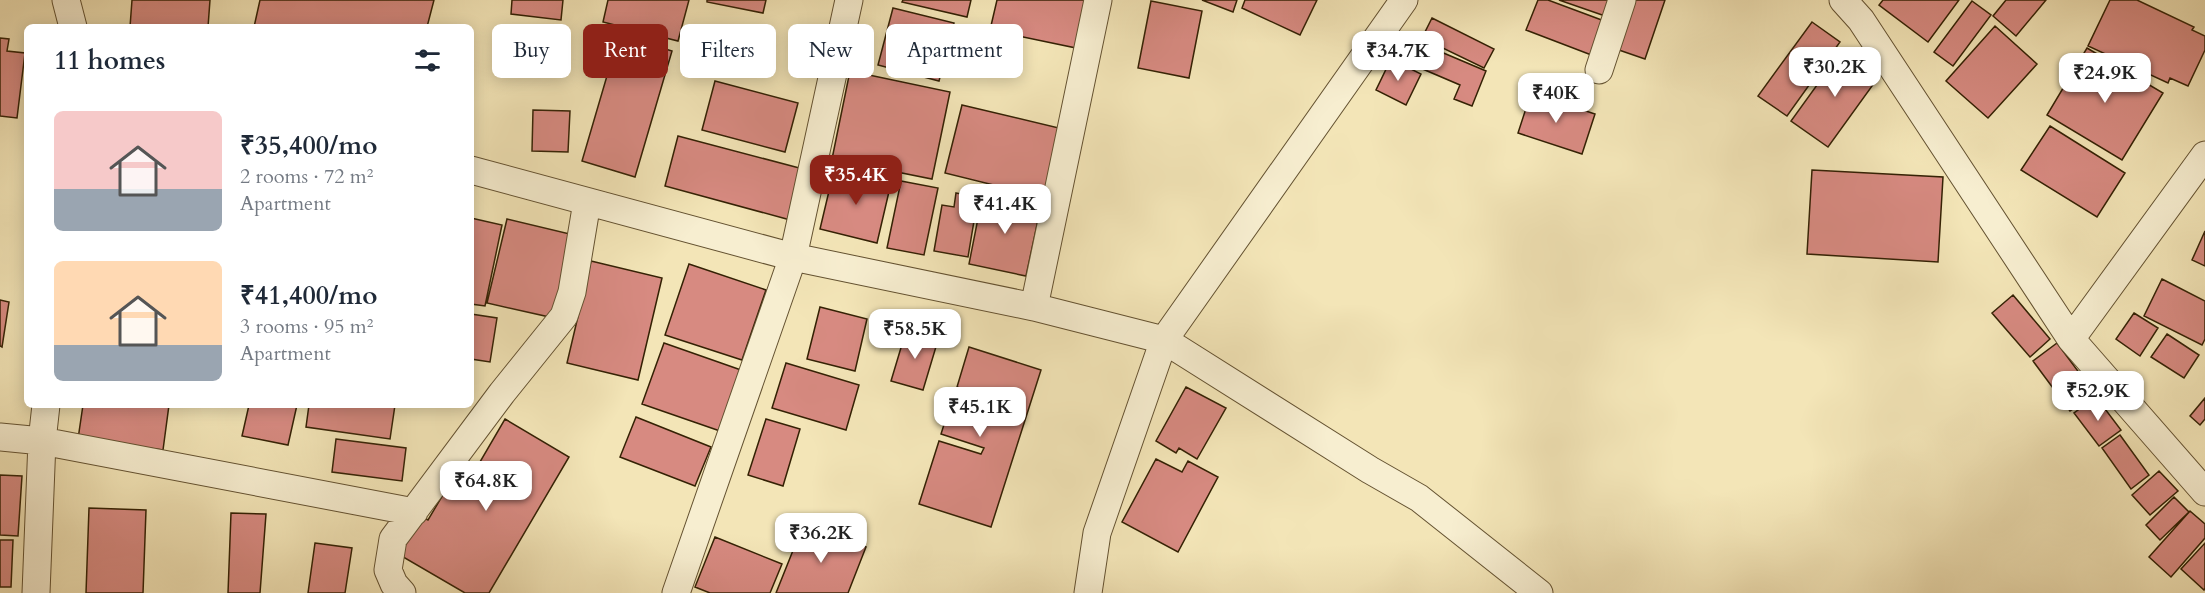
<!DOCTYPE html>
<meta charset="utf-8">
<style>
body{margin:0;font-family:Cardo,serif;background:#f2f2f3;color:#1f2937;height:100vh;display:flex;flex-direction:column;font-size:22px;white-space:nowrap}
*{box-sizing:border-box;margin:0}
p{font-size:20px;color:#747a83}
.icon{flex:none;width:33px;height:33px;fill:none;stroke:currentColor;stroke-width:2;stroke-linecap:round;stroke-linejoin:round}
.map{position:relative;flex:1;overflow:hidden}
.drawer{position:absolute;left:24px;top:24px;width:450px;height:384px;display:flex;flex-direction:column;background:#fff;border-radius:9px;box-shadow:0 3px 15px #0003}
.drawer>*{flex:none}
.top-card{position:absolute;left:492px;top:24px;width:570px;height:54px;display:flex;gap:12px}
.price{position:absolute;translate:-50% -51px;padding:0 14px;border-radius:12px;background:#fff;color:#222;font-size:20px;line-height:39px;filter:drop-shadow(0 2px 3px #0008)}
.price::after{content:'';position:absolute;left:50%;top:36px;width:18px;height:14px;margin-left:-9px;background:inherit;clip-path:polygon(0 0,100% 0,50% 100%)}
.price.on{background:#8f2418;color:#fff}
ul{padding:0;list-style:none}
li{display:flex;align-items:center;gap:18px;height:150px;padding:0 30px}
li span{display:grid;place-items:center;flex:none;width:168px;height:120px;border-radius:9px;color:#555}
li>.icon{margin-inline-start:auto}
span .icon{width:72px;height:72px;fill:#fffc;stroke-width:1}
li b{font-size:26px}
h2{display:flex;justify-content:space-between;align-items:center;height:72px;padding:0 30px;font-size:26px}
.pill{padding:0 21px;border-radius:9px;background:#fff;box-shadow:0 3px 15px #0003;font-size:21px;line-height:54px}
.pill.on{background:#8f2418;color:#fff}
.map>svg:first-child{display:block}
.building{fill:#d78a81;stroke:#342104;stroke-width:1.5}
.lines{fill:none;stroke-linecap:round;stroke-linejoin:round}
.street-casing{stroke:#645231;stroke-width:29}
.street{stroke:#f7eed0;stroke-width:27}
</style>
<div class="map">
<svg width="2205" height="593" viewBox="0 0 2205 593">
<rect width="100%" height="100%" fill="#f3e5b7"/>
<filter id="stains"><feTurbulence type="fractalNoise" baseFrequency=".00333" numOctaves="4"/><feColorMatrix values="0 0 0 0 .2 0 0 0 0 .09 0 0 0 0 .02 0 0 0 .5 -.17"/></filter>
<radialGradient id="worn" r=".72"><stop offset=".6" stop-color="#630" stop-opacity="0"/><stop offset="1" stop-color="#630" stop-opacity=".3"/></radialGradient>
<path class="building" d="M 132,0 L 210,0 L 208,27 L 130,27 Z
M 260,0 L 434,0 L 427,27 L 254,27 Z
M 512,0 L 563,0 L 561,20 L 511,14 Z
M 608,0 L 689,0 L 678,41 L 603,22 Z
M 707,0 L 766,0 L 763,13 L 707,2 Z
M 903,0 L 971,0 L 967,17 L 902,2 Z
M 997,0 L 1092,0 L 1081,49 L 990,30 Z
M 1202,0 L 1237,0 L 1233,12 Z
M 1245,0 L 1317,0 L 1300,35 L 1242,8 Z
M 1538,0 L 1548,0 L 1607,22 L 1594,56 L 1526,30 Z
M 1559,0 L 1614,0 L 1608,17 Z
M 1633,0 L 1665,0 L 1645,59 L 1616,49 Z
M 1883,0 L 1959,0 L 1928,42 L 1879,5 Z
M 2006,0 L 2046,0 L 2016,36 L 1993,16 Z
M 2110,0 L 2137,0 L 2194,27 L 2192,30 L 2205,36 L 2205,50 L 2188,86 L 2170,78 L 2168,83 L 2088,46 Z
M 1151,1 L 1202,11 L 1189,78 L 1138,68 Z
M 1972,1 L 1991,15 L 1953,66 L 1934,52 Z
M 893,8 L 954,23 L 939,81 L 878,65 Z
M 1432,18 L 1494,49 L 1484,68 L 1422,38 Z
M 1812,22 L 1840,42 L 1787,116 L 1758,96 Z
M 1995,26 L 2037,64 L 1988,118 L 1946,81 Z
M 619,35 L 672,51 L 635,177 L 582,161 Z
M 0,38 L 9,39 L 7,51 L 25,53 L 17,118 L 0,116 Z
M 1427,46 L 1486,71 L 1472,106 L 1454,99 L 1460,85 L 1418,67 Z
M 2087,48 L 2163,93 L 2122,160 L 2047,115 Z
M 1843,49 L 1880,75 L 1828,147 L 1791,121 Z
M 1391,59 L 1421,74 L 1406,105 L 1376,90 Z
M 850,71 L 950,92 L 932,179 L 832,159 Z
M 715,81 L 798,103 L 785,152 L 702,130 Z
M 1531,93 L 1595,114 L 1582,154 L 1518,133 Z
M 962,105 L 1063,129 L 1046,198 L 945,173 Z
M 533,110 L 570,111 L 568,152 L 532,151 Z
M 2050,126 L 2125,173 L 2097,217 L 2021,170 Z
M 678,136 L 807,170 L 794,221 L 665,186 Z
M 834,170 L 891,183 L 877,243 L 820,229 Z
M 1812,170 L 1943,177 L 1938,262 L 1807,254 Z
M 901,181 L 938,188 L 924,255 L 887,248 Z
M 956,193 L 978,197 L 968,257 L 934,251 L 942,205 L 954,207 Z
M 983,193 L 1041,206 L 1026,276 L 969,264 Z
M 471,218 L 502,225 L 485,306 L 471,304 Z
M 507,219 L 574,235 L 554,318 L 487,303 Z
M 2205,231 L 2205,266 L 2192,260 Z
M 591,261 L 662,278 L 638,380 L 567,363 Z
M 689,264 L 766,290 L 742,360 L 665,335 Z
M 2162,279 L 2205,301 L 2205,339 L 2202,345 L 2144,316 Z
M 2013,295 L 2050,339 L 2030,357 L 1992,313 Z
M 0,300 L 9,302 L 2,347 L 0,346 Z
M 820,307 L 867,319 L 855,371 L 807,359 Z
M 2134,313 L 2158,328 L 2140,356 L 2116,339 Z
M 471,314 L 497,318 L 490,362 L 471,359 Z
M 906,331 L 938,340 L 923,390 L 891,381 Z
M 2167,334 L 2199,355 L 2184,378 L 2151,357 Z
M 664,343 L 741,370 L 720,431 L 642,404 Z
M 2057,343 L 2095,394 L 2070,411 L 2033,361 Z
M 969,347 L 1041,370 L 991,527 L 919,504 L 939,441 L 981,454 L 984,448 L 941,434 L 954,393 L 1009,411 L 1010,404 L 957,387 Z
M 786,363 L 859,385 L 846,430 L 772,408 Z
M 1186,387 L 1226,408 L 1197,459 L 1179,448 L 1176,453 L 1156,441 Z
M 2096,397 L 2121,430 L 2099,446 L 2074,413 Z
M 2205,398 L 2205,419 L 2200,425 L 2190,416 Z
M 83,405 L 169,405 L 163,450 L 78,439 Z
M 249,405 L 297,405 L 288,445 L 242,436 Z
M 309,405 L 395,405 L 390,439 L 306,427 Z
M 636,417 L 711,447 L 695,486 L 620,457 Z
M 505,419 L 569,457 L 489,593 L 465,593 L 398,554 L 420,516 L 428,520 L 460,466 L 473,474 Z
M 766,419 L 800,429 L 783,486 L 748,475 Z
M 2120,435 L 2149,475 L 2131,489 L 2102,448 Z
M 336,439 L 406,448 L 402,481 L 332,472 Z
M 1156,459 L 1182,472 L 1188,461 L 1218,477 L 1178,552 L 1122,522 Z
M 2159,471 L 2178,491 L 2150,515 L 2132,495 Z
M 0,475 L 22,476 L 18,536 L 0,535 Z
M 2174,497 L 2189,512 L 2160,540 L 2146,525 Z
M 89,508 L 146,510 L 143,593 L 86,593 Z
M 2190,511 L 2205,524 L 2205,538 L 2171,577 L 2149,557 Z
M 231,513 L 266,514 L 260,593 L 228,593 Z
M 804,523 L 866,547 L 848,593 L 776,593 Z
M 715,537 L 782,564 L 770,593 L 710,593 L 695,587 Z
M 0,540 L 13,540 L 11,587 L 0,587 Z
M 315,543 L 352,548 L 345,593 L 308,593 Z
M 2205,543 L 2205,588 L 2204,590 L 2181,569 Z"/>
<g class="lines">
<g class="street-casing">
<path id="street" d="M 66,0 L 73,27
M 1843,0 L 1861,20 L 2071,339 L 2205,492
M 1599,70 L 1622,0
M 471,170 L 793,257 L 1034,307 L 1164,340 L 1370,470 L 1419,498 L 1539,593
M 1034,307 L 1098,0
M 2071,339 L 2205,155
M 0,437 L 42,441 L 414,512
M 36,593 L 42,441 L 46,405
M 402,593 L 394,584 L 388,570 L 393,539 L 502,393 L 564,316 L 572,292 L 587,202
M 676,593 L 793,257 L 849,0
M 1088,593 L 1097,533 L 1164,340 L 1404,0"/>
</g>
<use href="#street" class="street"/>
</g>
<rect width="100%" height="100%" filter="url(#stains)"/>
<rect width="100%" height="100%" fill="url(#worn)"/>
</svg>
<b class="price" style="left:1398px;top:82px">₹34.7K</b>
<b class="price" style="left:1835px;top:98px">₹30.2K</b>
<b class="price" style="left:2105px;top:104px">₹24.9K</b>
<b class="price" style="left:1556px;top:124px">₹40K</b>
<b class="price on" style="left:856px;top:206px">₹35.4K</b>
<b class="price" style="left:1005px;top:235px">₹41.4K</b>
<b class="price" style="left:915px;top:360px">₹58.5K</b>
<b class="price" style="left:2098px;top:422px">₹52.9K</b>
<b class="price" style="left:980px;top:438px">₹45.1K</b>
<b class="price" style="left:486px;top:512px">₹64.8K</b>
<b class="price" style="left:821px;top:564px">₹36.2K</b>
<div class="top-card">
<a class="pill">Buy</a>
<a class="pill on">Rent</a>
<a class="pill">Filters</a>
<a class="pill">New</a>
<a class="pill">Apartment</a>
</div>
<section class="drawer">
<h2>11 homes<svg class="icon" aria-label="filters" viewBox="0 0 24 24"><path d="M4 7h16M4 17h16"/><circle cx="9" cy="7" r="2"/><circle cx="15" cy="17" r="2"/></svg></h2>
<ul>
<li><span style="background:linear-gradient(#f6c9c9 65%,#9aa5b1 0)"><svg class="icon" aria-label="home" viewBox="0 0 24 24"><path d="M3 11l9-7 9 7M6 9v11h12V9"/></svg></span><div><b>₹35,400/mo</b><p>2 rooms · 72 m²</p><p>Apartment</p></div></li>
<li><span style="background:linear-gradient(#ffd9b3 70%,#9aa5b1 0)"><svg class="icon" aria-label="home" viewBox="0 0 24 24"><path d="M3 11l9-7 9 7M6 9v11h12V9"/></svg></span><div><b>₹41,400/mo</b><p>3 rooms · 95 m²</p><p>Apartment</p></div></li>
</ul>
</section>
</div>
